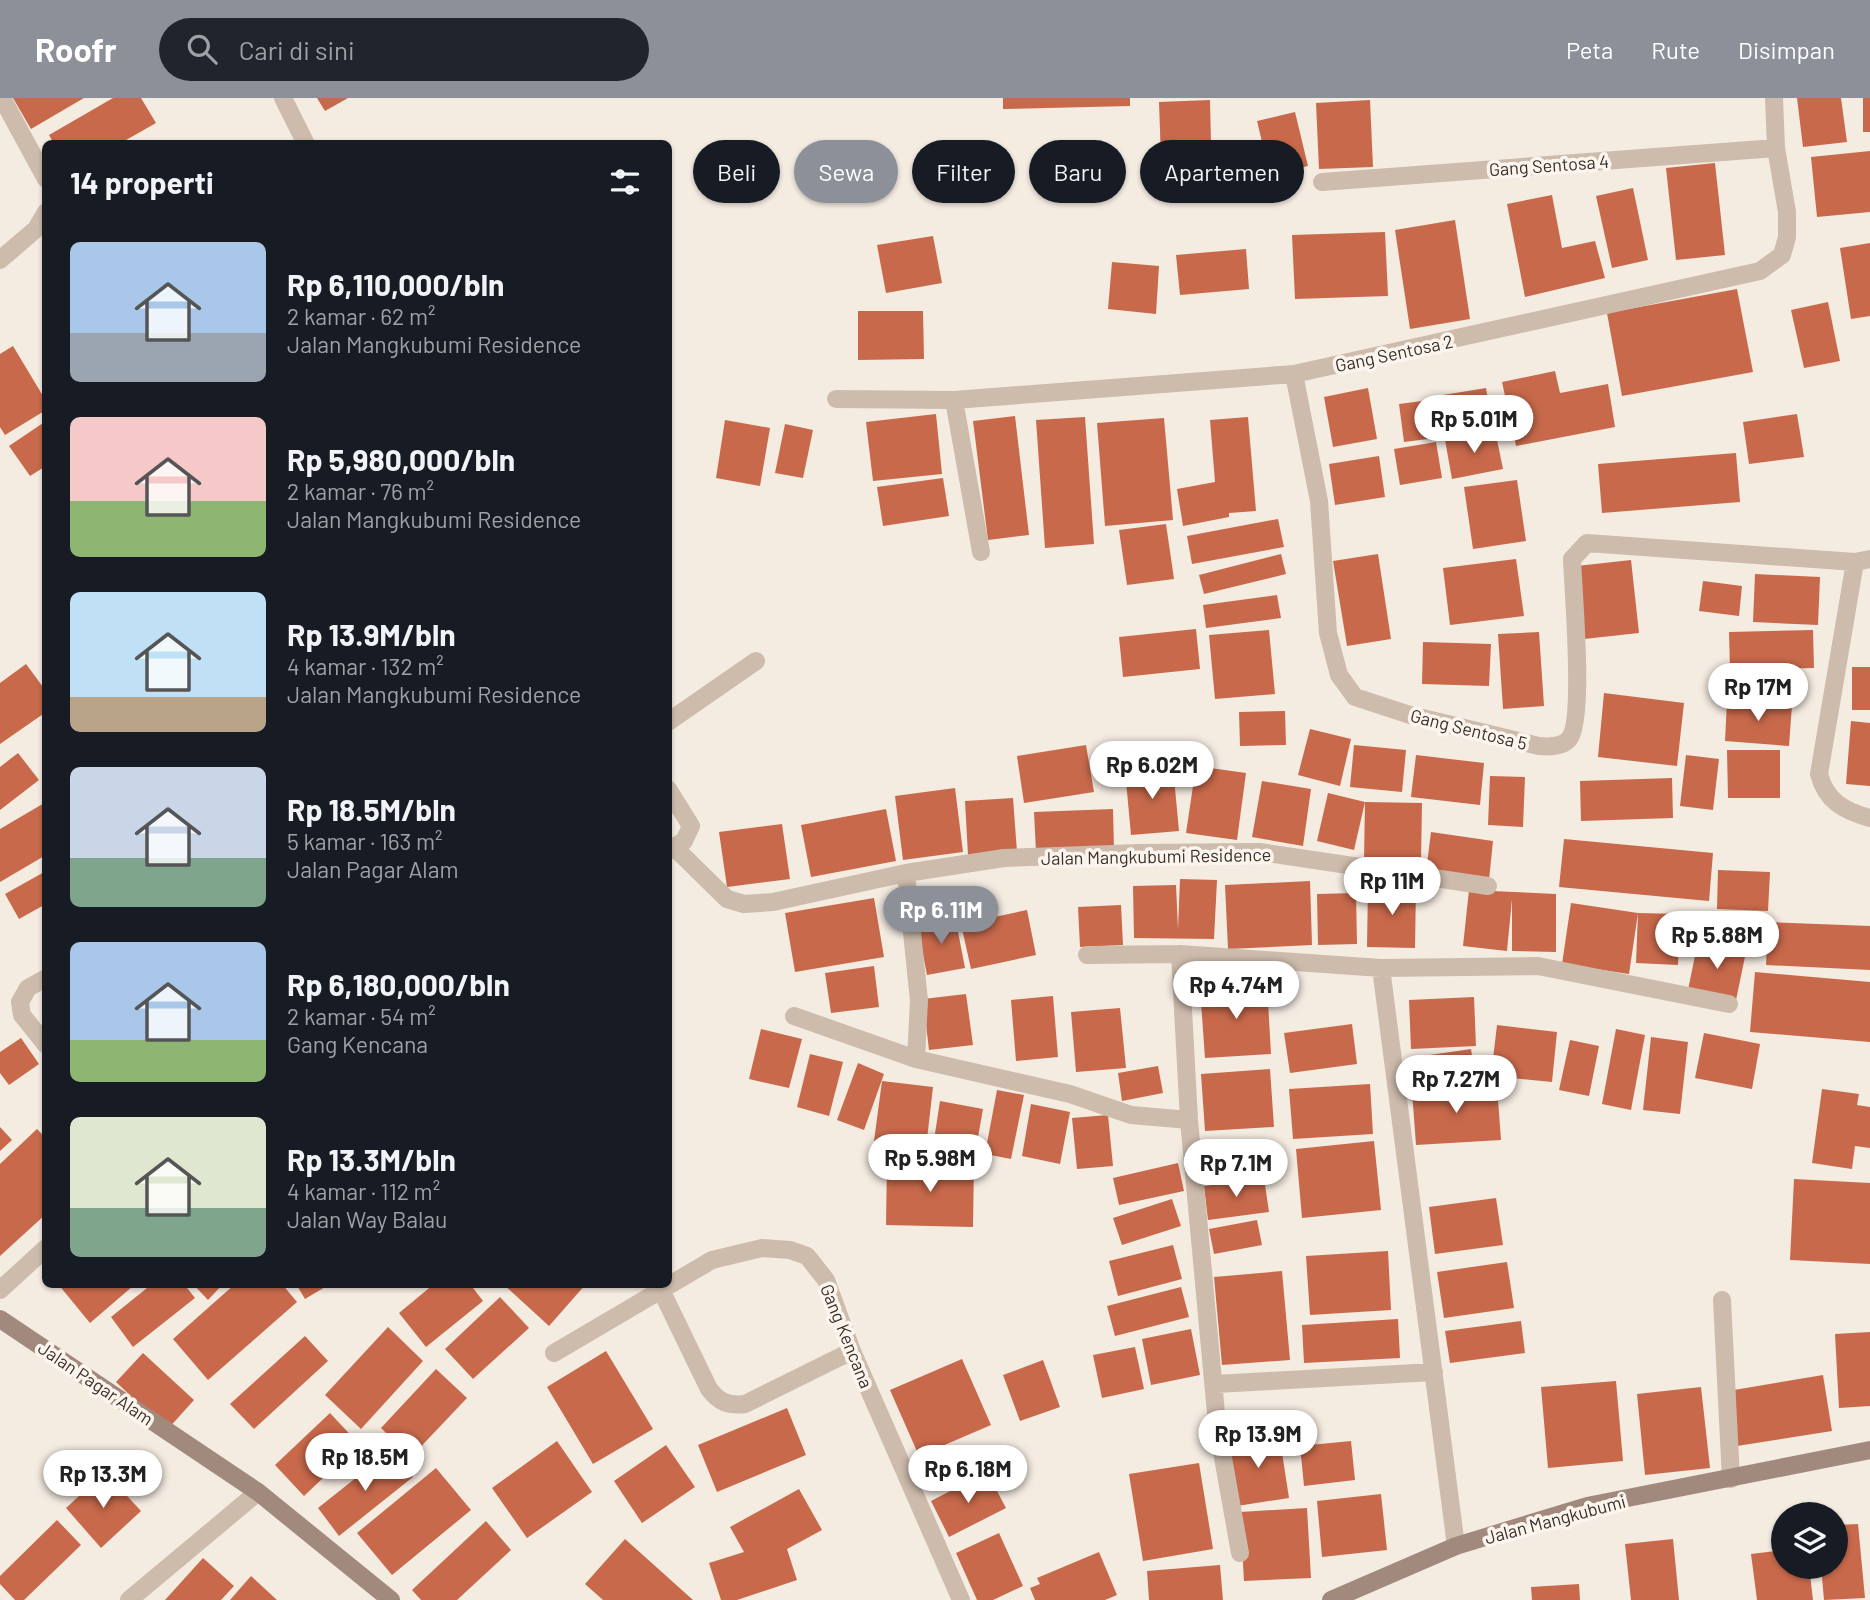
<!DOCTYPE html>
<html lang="id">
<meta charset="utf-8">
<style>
body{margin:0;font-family:Barlow,sans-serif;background:#20242c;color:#f1f3f6;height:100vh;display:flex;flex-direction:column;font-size:26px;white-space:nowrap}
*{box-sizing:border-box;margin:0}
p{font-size:23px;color:#9ea1a6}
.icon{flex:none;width:38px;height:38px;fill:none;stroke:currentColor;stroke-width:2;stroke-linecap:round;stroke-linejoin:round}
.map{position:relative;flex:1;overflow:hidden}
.panel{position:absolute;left:42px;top:42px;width:630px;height:1148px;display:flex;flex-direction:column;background:#171b24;border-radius:10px;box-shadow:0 2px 5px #0004}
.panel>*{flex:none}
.banner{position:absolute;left:693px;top:42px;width:665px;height:63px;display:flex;gap:14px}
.buttons{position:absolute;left:1771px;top:1404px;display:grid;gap:14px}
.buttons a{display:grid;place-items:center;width:77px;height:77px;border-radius:50%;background:#171b24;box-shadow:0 2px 5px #0004;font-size:35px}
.price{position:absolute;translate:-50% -60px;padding:0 16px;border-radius:24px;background:#fff;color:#222;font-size:23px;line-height:46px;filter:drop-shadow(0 2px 4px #0008)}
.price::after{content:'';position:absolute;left:50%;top:42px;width:21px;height:16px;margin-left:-10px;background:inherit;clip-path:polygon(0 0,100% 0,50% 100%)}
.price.on{background:#8c9099;color:#fff}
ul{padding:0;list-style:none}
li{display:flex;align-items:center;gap:21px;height:175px;padding:0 28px}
li span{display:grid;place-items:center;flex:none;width:196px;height:140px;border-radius:10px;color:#555}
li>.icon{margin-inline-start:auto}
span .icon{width:84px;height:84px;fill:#fffc;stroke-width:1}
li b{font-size:30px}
h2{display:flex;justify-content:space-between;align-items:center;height:84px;padding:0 28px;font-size:30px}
.pill{padding:0 24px;border-radius:32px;background:#171b24;box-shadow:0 2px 5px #0004;font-size:24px;line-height:63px}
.pill.on{background:#8c9099;color:#fff}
header{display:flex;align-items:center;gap:42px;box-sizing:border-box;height:98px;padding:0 35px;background:#8c9099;color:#fff}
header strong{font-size:33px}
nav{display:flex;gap:38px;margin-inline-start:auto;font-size:24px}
.search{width:490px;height:63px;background:#20242c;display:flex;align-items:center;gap:18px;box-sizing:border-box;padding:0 24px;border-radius:38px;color:#9ea1a6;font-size:26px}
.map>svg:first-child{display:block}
.building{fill:#c8694b}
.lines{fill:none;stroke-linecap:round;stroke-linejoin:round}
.street{stroke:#cdbbac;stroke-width:18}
.secondary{stroke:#a18a7d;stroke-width:18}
.labels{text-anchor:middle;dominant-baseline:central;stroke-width:7;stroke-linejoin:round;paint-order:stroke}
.street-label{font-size:18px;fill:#3b302b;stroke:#fbf5ee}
</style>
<header>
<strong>Roofr</strong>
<div class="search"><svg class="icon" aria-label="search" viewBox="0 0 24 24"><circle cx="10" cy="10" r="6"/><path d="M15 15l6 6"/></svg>Cari di sini</div>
<nav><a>Peta</a><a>Rute</a><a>Disimpan</a></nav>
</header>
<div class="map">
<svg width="1870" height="1502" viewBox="0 0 1870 1502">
<rect width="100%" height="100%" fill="#f4ebe1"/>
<path class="building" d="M 13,0 L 84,0 L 31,31 Z
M 113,0 L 141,0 L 156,25 L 119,46 L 54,46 L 49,37 Z
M 317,0 L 348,0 L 325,13 Z
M 1003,0 L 1130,0 L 1130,8 L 1003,11 Z
M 1797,0 L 1841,0 L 1847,44 L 1803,49 Z
M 1863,0 L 1870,0 L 1870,34 L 1863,34 Z
M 1210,2 L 1212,89 L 1162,90 L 1159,4 Z
M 1370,2 L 1373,69 L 1319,71 L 1316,5 Z
M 1295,14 L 1308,68 L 1270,77 L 1257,23 Z
M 1870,53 L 1870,114 L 1817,119 L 1811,59 Z
M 1715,65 L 1725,157 L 1676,162 L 1666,70 Z
M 1633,90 L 1648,162 L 1612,170 L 1596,98 Z
M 1552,97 L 1562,150 L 1595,143 L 1605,180 L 1525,199 L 1507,106 Z
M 1455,122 L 1470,221 L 1410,231 L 1395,132 Z
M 1385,134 L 1388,198 L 1295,201 L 1292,137 Z
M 933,138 L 942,185 L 886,195 L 877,147 Z
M 1870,145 L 1870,218 L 1851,221 L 1840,150 Z
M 1246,151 L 1249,191 L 1180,197 L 1176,157 Z
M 1112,164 L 1159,168 L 1156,216 L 1108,211 Z
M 1737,191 L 1753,274 L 1622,298 L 1607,215 Z
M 1828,204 L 1840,263 L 1804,270 L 1791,212 Z
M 858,213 L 923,213 L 924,261 L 858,262 Z
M 13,248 L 46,303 L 46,312 L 5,337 L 0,329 L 0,256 Z
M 1555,273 L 1560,295 L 1608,286 L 1615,329 L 1516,348 L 1502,284 Z
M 1368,290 L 1377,341 L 1333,349 L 1324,299 Z
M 1486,290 L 1493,331 L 1451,338 L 1443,297 Z
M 1430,302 L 1436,340 L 1404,344 L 1399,306 Z
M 936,316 L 942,376 L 873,383 L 866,324 Z
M 1797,316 L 1804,359 L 1749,366 L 1743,324 Z
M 1015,318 L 1029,437 L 988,442 L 973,323 Z
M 1085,319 L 1094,446 L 1045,450 L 1036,322 Z
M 1248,319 L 1256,413 L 1229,415 L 1229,419 L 1183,428 L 1177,391 L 1215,384 L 1210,322 Z
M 1164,320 L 1173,422 L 1105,428 L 1097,325 Z
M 725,322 L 770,330 L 760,388 L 716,380 Z
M 46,323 L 46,368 L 30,378 L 9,348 Z
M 785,326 L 813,332 L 803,380 L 775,375 Z
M 1495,332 L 1503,371 L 1452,381 L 1445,342 Z
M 1436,344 L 1442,380 L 1400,387 L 1394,351 Z
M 1736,355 L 1740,404 L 1602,415 L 1598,366 Z
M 1379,358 L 1385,399 L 1335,407 L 1329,366 Z
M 943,380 L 949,418 L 883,428 L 877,389 Z
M 1517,382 L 1526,443 L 1473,451 L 1464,389 Z
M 1278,421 L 1284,449 L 1192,466 L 1187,438 Z
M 1166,426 L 1174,481 L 1127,487 L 1119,432 Z
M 1281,456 L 1286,476 L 1204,496 L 1199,477 Z
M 1378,456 L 1391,541 L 1347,548 L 1333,463 Z
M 1516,461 L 1524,518 L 1450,527 L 1443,470 Z
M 1631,462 L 1639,535 L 1584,541 L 1577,468 Z
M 1755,476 L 1820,479 L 1818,527 L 1753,524 Z
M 1703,483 L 1742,488 L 1739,518 L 1699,513 Z
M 1277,497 L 1281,520 L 1206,530 L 1203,507 Z
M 1196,531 L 1200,571 L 1123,579 L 1119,539 Z
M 1269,532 L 1275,596 L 1215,601 L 1209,537 Z
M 1813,532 L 1814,570 L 1730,572 L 1729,534 Z
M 1539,534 L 1544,608 L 1503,611 L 1498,536 Z
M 1423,544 L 1491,546 L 1489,588 L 1422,586 Z
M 26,566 L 46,593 L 46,614 L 0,646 L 0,585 Z
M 1852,569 L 1870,569 L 1870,612 L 1852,612 Z
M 1604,595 L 1684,605 L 1677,668 L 1598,659 Z
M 1727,603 L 1792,607 L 1789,648 L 1725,643 Z
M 1285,613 L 1286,647 L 1240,648 L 1239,614 Z
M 1851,623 L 1870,625 L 1870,688 L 1846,686 Z
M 1310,631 L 1351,641 L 1340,688 L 1298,677 Z
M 1086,647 L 1094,694 L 1024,705 L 1017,658 Z
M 1354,647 L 1406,652 L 1402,694 L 1350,689 Z
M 1727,652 L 1780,652 L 1780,700 L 1728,700 Z
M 18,655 L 39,682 L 0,712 L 0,669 Z
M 1416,657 L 1484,665 L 1480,707 L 1411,699 Z
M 1686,657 L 1719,661 L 1713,712 L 1680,708 Z
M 1196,668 L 1246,675 L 1237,742 L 1186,735 Z
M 1173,669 L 1179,733 L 1131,737 L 1125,672 Z
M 1490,678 L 1525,679 L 1523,729 L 1488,727 Z
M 1672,680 L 1673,720 L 1581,723 L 1580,683 Z
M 1262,683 L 1311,691 L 1303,748 L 1252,739 Z
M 955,690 L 963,754 L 903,762 L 895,698 Z
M 1328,695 L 1365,704 L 1354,752 L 1317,743 Z
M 1013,700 L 1017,754 L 968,757 L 965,703 Z
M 46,704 L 46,757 L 0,784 L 0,731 Z
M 1365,704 L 1422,705 L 1421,763 L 1364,762 Z
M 886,711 L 896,763 L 811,779 L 801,727 Z
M 1113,711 L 1114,751 L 1036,754 L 1034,714 Z
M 782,726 L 790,781 L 727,789 L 719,734 Z
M 1431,734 L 1493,743 L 1489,782 L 1426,774 Z
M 1564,741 L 1713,755 L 1709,803 L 1559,789 Z
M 1718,772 L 1770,774 L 1768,813 L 1717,811 Z
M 46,773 L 46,806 L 19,821 L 5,796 Z
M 1180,781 L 1217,782 L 1214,841 L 1134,840 L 1133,788 L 1176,787 L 1178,831 Z
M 1310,783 L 1312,847 L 1228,851 L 1225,787 Z
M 1368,788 L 1416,789 L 1415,850 L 1367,849 Z
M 1469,792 L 1556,796 L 1556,854 L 1512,853 L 1512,801 L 1507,853 L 1463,848 Z
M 1356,795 L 1357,846 L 1318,847 L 1317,796 Z
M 874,800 L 884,859 L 795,874 L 785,815 Z
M 1571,805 L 1638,815 L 1629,876 L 1562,866 Z
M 1121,807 L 1123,847 L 1080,849 L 1078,809 Z
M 1027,812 L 1036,857 L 971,871 L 961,826 Z
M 1638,815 L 1680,816 L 1678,867 L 1636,865 Z
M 955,818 L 965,870 L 927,877 L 917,825 Z
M 1768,824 L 1870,828 L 1870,872 L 1766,867 Z
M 1698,843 L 1746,854 L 1736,902 L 1688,892 Z
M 874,868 L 879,909 L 831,915 L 825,875 Z
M 1755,874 L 1870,884 L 1870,944 L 1750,934 Z
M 1267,886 L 1271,956 L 1205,960 L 1200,890 Z
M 966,896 L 973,947 L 929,952 L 923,901 Z
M 1053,898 L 1058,959 L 1016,963 L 1011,902 Z
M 1474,899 L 1476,948 L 1411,951 L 1409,902 Z
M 1120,910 L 1126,970 L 1076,974 L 1071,914 Z
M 1352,926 L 1357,966 L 1290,975 L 1284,935 Z
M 1497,927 L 1557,934 L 1552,984 L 1491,978 Z
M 761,931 L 802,941 L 789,990 L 749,981 Z
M 1616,931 L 1645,937 L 1631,1012 L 1602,1006 Z
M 1704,935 L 1760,946 L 1752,991 L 1695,980 Z
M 1651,939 L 1688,944 L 1680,1016 L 1643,1012 Z
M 21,940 L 39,966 L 9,987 L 0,975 L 0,954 Z
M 1570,942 L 1599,948 L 1589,998 L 1559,992 Z
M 1471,951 L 1476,982 L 1413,990 L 1409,960 Z
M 810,956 L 843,964 L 829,1018 L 797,1009 Z
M 858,965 L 884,976 L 864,1032 L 837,1022 Z
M 1158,968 L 1163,995 L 1122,1003 L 1118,975 Z
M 1270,971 L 1274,1029 L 1205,1033 L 1201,976 Z
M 882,983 L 933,989 L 926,1050 L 874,1043 Z
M 1370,986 L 1373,1036 L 1293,1041 L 1289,991 Z
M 1497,988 L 1501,1042 L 1416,1047 L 1412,993 Z
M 1822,991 L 1859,996 L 1857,1007 L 1870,1009 L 1870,1050 L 1855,1048 L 1852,1071 L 1812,1065 Z
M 997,992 L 1024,997 L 1011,1061 L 985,1056 Z
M 940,1003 L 983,1011 L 974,1062 L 932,1055 Z
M 1031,1006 L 1070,1014 L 1060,1066 L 1022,1058 Z
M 1108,1017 L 1113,1068 L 1077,1071 L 1072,1020 Z
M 0,1029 L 12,1042 L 0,1053 Z
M 37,1031 L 46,1040 L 46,1116 L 0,1158 L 0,1066 Z
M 1266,1043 L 1268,1074 L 1213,1078 L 1210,1048 Z
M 1374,1043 L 1381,1112 L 1302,1120 L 1296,1051 Z
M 887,1062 L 974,1065 L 973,1129 L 886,1127 Z
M 1178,1065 L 1184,1093 L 1119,1107 L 1113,1080 Z
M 1264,1080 L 1269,1114 L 1208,1122 L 1204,1088 Z
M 1794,1081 L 1870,1085 L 1870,1166 L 1790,1162 Z
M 1496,1100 L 1503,1147 L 1435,1156 L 1429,1109 Z
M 1172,1101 L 1181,1128 L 1122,1147 L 1113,1120 Z
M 1257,1122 L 1262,1147 L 1214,1156 L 1209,1131 Z
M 1173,1147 L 1182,1181 L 1118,1198 L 1109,1163 Z
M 1388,1153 L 1391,1212 L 1310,1217 L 1306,1158 Z
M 1507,1164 L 1514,1210 L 1444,1220 L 1437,1174 Z
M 1282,1173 L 1290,1262 L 1222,1267 L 1214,1179 Z
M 58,1186 L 131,1186 L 133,1188 L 90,1225 Z
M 152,1186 L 184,1186 L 195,1200 L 133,1249 L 111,1219 Z
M 193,1186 L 223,1186 L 208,1202 Z
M 235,1186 L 282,1186 L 297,1204 L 208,1282 L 173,1241 Z
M 296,1186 L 330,1186 L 305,1201 Z
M 434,1186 L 470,1186 L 483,1203 L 426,1249 L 399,1215 Z
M 503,1186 L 586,1186 L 549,1228 Z
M 1181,1189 L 1189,1219 L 1115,1238 L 1107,1208 Z
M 500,1199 L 529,1230 L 473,1281 L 445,1251 Z
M 1398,1221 L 1400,1260 L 1304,1265 L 1302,1227 Z
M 1521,1223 L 1525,1255 L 1450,1265 L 1445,1233 Z
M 388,1229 L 423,1263 L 361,1331 L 325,1297 Z
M 1191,1231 L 1200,1277 L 1151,1287 L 1142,1241 Z
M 1870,1234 L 1870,1308 L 1839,1310 L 1835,1236 Z
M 305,1238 L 328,1263 L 254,1331 L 230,1306 Z
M 1135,1249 L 1144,1291 L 1102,1300 L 1093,1257 Z
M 606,1253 L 653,1331 L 593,1366 L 547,1289 Z
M 143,1255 L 194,1302 L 167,1332 L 116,1284 Z
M 962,1261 L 991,1327 L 919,1358 L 890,1292 Z
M 1043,1262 L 1060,1309 L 1020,1323 L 1003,1277 Z
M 436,1271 L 467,1300 L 411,1359 L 381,1330 Z
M 1823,1277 L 1832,1333 L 1737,1348 L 1728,1293 Z
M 1616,1283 L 1623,1363 L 1548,1370 L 1541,1289 Z
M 1701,1289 L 1710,1370 L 1645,1377 L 1637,1296 Z
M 787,1310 L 806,1357 L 717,1394 L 698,1347 Z
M 330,1315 L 359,1346 L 304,1398 L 275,1367 Z
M 1279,1335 L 1289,1400 L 1237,1408 L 1227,1344 Z
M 557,1343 L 592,1394 L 527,1440 L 492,1390 Z
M 1351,1343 L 1355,1382 L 1304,1388 L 1300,1348 Z
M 666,1347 L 695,1389 L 642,1425 L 614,1383 Z
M 391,1352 L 413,1379 L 339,1438 L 318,1410 Z
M 1199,1365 L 1213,1451 L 1143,1463 L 1129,1376 Z
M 436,1370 L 471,1412 L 392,1477 L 357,1435 Z
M 105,1374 L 141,1413 L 101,1450 L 66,1410 Z
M 987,1374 L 1006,1410 L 949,1439 L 931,1403 Z
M 799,1391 L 822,1432 L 787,1451 L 797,1482 L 737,1502 L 721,1502 L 709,1465 L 744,1454 L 730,1429 Z
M 1381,1396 L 1387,1452 L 1322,1459 L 1317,1403 Z
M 1307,1410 L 1311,1480 L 1244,1483 L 1240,1414 Z
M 57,1422 L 81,1447 L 24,1502 L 15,1502 L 0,1486 L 0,1478 Z
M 486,1423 L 511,1452 L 457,1502 L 421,1502 L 412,1492 Z
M 1858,1426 L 1865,1500 L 1824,1502 L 1821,1468 L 1836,1468 L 1836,1427 Z
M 999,1435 L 1023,1488 L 993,1502 L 977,1502 L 956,1455 Z
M 625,1441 L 693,1502 L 603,1502 L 585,1486 Z
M 1673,1441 L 1679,1502 L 1631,1502 L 1625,1446 Z
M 1783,1452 L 1783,1468 L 1809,1468 L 1813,1502 L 1757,1502 L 1751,1456 Z
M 1099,1454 L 1117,1497 L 1105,1502 L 1035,1502 L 1030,1490 L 1040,1486 L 1037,1480 Z
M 203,1460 L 234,1488 L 221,1502 L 165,1502 Z
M 1220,1467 L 1223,1502 L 1149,1502 L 1147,1473 Z
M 251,1478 L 277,1502 L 230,1502 Z
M 1579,1486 L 1580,1502 L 1532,1502 L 1531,1489 Z"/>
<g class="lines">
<path class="street" d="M 2,0 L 46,81
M 283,0 L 306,46
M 1322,84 L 1776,50
M 0,162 L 36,131 L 46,114
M 1294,276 L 1319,403 L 1328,535 L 1339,577 L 1355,599 L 1410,617 L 1539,648 C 1549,649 1562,649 1569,641 C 1585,623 1573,491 1572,461 L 1587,445 L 1855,464 L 1870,461
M 836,301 L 954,302 L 1294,276 L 1760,173 L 1782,157 L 1787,139 L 1787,114 L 1776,50 L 1774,0
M 954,302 L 981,454
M 1855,464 L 1819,676 C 1826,703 1844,713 1870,720
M 668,624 L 756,563
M 668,691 L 691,728 L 684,743 L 668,753
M 675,750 L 727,801 L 744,806 L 773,804 L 906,775 L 1004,760 L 1139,755 L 1260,754 L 1488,788
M 906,775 L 919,903 L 916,961
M 1180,856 L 1189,1022 L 1217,1326 L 1240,1455
M 1087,857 L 1180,856 L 1381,870 L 1538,868 L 1729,906
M 1381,870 L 1456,1448
M 46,880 L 28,890 L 20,904 L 22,917 L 46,947
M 794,918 L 916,961 L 1070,996 L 1131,1017 L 1189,1022
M 0,1192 L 46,1150
M 661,1192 L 709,1291 C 719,1304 728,1308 745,1306 L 852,1253
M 1722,1202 L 1731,1381
M 554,1255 L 712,1162 L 762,1150 L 790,1152 L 807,1158 L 826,1182 L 852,1253 L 961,1502
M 1215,1286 L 1434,1274
M 129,1502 L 258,1394"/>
<path class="secondary" d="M 0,1221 L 258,1394 L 391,1502
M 1331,1502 L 1456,1448 L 1587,1408 L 1870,1352"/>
</g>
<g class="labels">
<g class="street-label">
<text transform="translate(1549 67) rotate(-4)">Gang Sentosa 4</text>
<text transform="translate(1394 255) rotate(-12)">Gang Sentosa 2</text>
<text transform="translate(1469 631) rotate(14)">Gang Sentosa 5</text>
<text transform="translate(1156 758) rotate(-1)">Jalan Mangkubumi Residence</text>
<text transform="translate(847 1238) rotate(68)">Gang Kencana</text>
<text transform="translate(96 1285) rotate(34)">Jalan Pagar Alam</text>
<text transform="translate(1555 1421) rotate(-15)">Jalan Mangkubumi</text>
</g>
</g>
</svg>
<div class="buttons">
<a><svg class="icon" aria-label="layers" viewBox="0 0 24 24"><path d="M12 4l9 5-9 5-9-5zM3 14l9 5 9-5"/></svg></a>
</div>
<b class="price" style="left:1474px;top:357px">Rp 5.01M</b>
<b class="price" style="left:1758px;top:625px">Rp 17M</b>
<b class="price" style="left:1152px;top:703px">Rp 6.02M</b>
<b class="price" style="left:1392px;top:819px">Rp 11M</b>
<b class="price on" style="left:941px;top:848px">Rp 6.11M</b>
<b class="price" style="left:1717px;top:873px">Rp 5.88M</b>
<b class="price" style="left:1236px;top:923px">Rp 4.74M</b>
<b class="price" style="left:1456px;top:1017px">Rp 7.27M</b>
<b class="price" style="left:930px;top:1096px">Rp 5.98M</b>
<b class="price" style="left:1236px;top:1101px">Rp 7.1M</b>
<b class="price" style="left:1258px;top:1372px">Rp 13.9M</b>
<b class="price" style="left:365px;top:1395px">Rp 18.5M</b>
<b class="price" style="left:968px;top:1407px">Rp 6.18M</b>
<b class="price" style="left:103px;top:1412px">Rp 13.3M</b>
<div class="banner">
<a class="pill">Beli</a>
<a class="pill on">Sewa</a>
<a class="pill">Filter</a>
<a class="pill">Baru</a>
<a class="pill">Apartemen</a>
</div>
<section class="panel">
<h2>14 properti<svg class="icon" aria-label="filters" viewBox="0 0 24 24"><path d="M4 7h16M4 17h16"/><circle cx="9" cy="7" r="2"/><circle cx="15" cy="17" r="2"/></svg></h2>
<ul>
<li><span style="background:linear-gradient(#a9c7e8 65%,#9aa5b1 0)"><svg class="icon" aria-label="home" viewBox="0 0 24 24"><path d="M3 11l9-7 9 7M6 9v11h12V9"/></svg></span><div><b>Rp 6,110,000/bln</b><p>2 kamar · 62 m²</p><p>Jalan Mangkubumi Residence</p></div></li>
<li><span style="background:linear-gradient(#f6c9c9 60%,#8fb573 0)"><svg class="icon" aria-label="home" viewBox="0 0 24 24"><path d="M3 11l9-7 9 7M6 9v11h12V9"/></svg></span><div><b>Rp 5,980,000/bln</b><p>2 kamar · 76 m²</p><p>Jalan Mangkubumi Residence</p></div></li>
<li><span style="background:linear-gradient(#bfe0f5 75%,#b9a48a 0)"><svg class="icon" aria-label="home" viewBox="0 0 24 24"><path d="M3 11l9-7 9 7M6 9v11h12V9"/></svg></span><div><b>Rp 13.9M/bln</b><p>4 kamar · 132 m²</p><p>Jalan Mangkubumi Residence</p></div></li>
<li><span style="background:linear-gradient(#c9d6e8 65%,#7fa58c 0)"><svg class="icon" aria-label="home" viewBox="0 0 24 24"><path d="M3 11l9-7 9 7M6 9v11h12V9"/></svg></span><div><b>Rp 18.5M/bln</b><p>5 kamar · 163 m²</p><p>Jalan Pagar Alam</p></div></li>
<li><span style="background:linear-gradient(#a9c7e8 70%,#8fb573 0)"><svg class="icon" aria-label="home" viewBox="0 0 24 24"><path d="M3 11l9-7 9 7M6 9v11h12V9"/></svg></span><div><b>Rp 6,180,000/bln</b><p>2 kamar · 54 m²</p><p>Gang Kencana</p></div></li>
<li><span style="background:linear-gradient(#dfe7d0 65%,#7fa58c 0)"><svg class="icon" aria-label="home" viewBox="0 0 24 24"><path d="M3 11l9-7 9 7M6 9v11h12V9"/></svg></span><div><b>Rp 13.3M/bln</b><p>4 kamar · 112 m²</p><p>Jalan Way Balau</p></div></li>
</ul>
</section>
</div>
